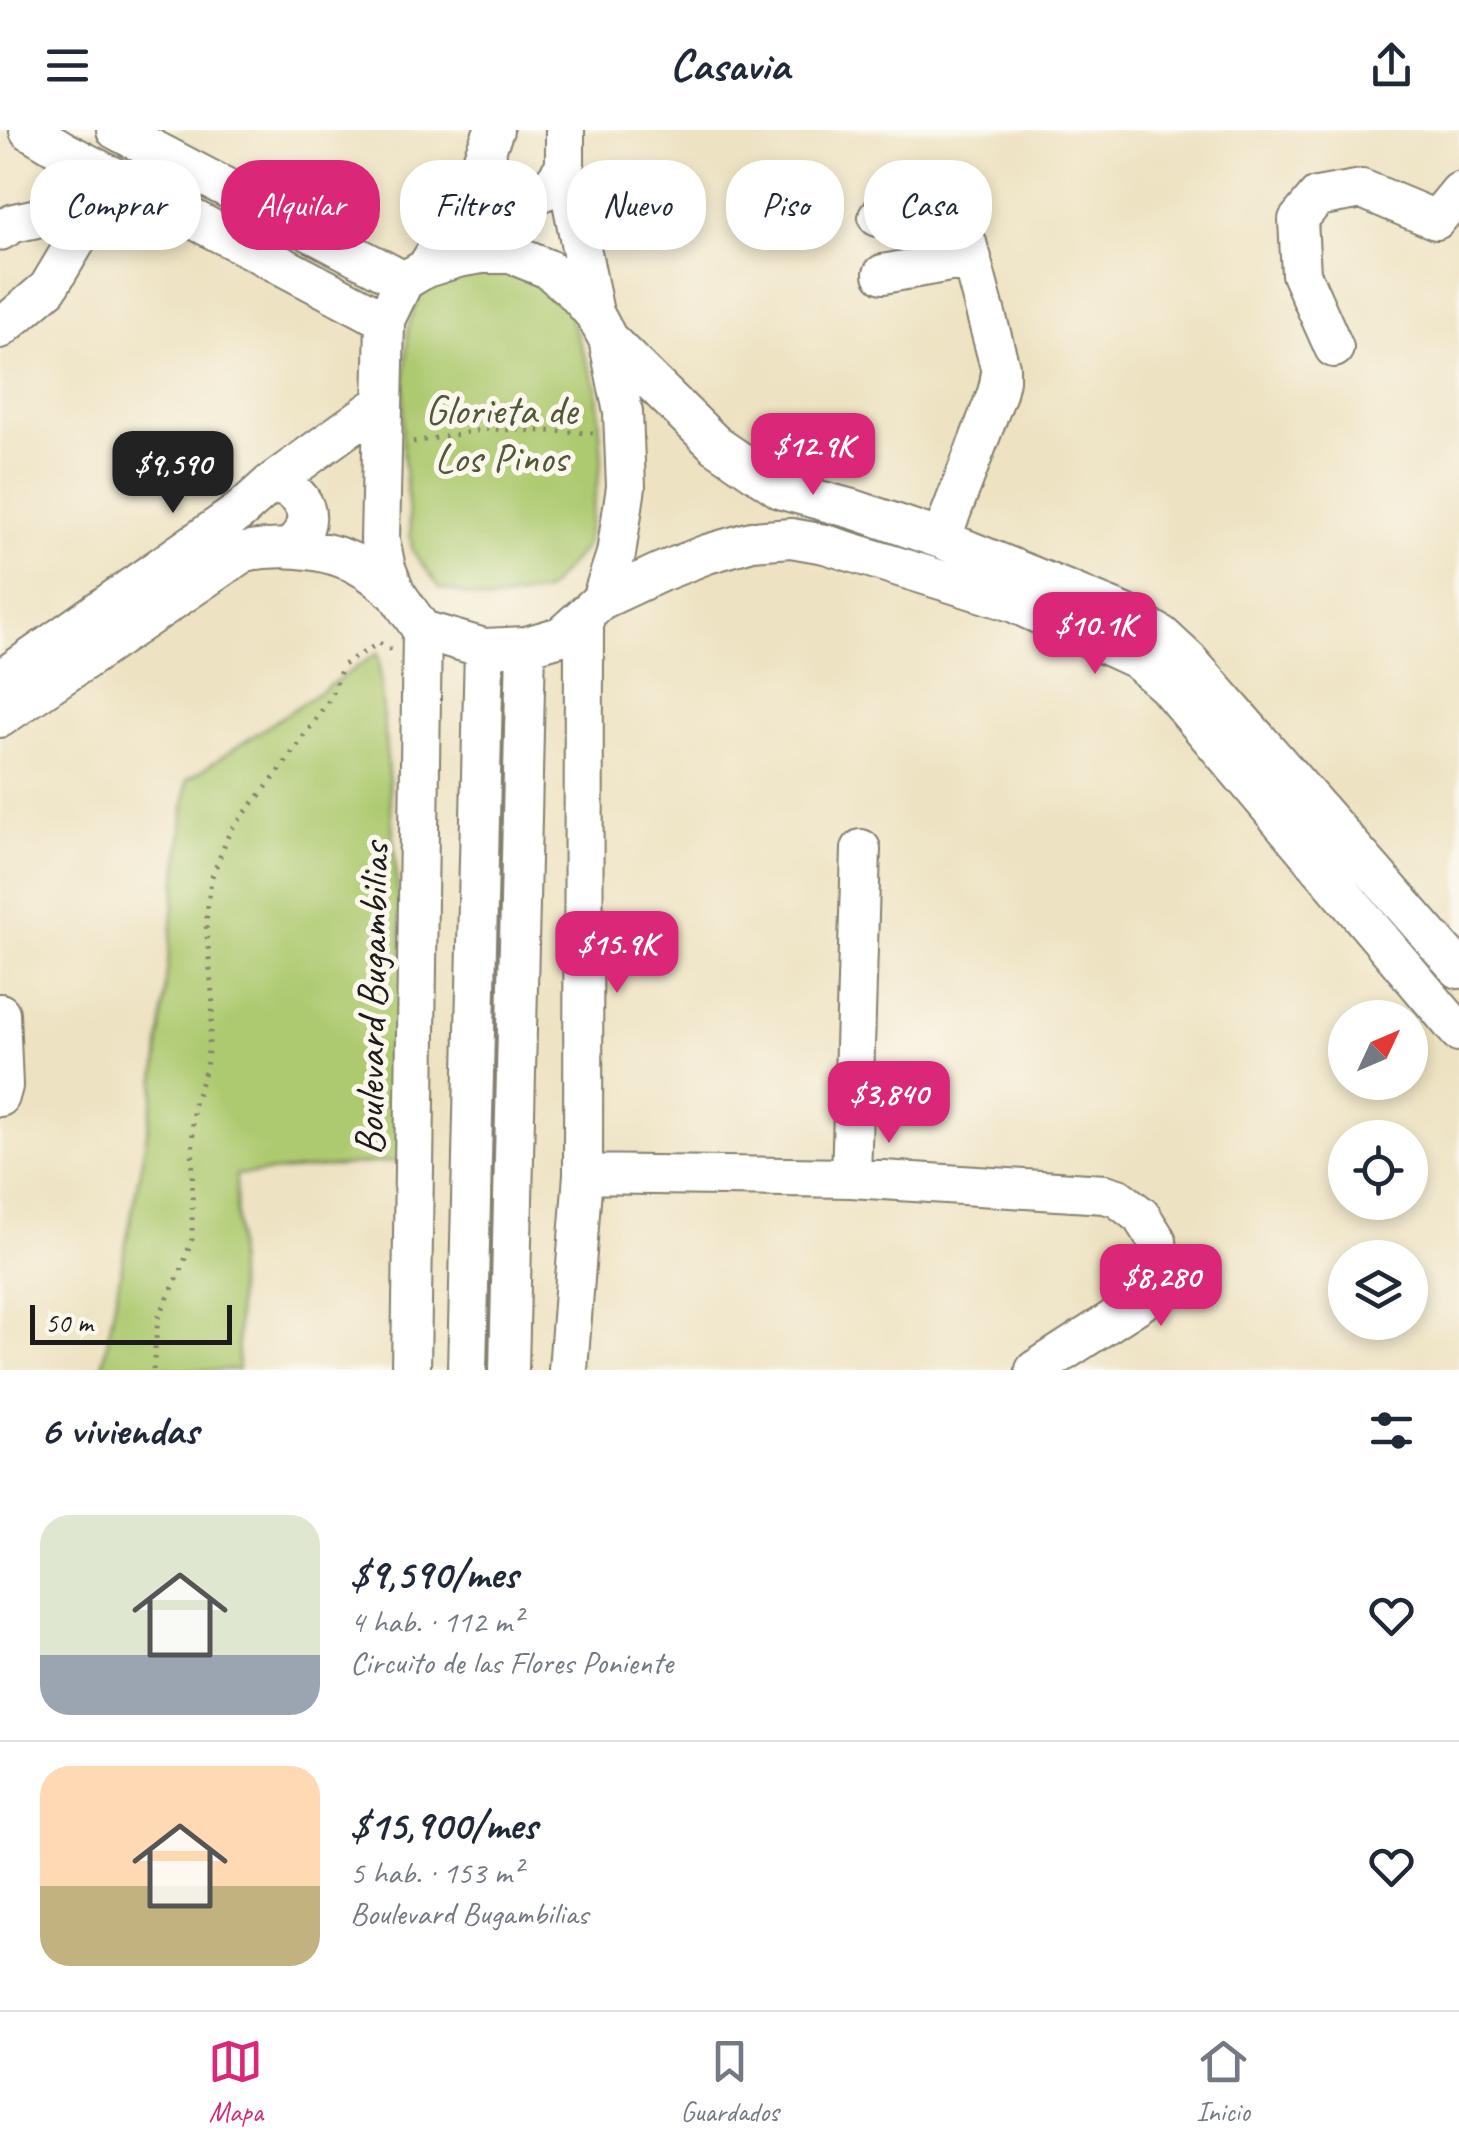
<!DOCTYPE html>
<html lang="es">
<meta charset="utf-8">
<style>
body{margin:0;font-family:Caveat,sans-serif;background:#f6f6f7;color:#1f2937;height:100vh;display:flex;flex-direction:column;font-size:38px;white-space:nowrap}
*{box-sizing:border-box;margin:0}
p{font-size:32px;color:#747a83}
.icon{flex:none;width:55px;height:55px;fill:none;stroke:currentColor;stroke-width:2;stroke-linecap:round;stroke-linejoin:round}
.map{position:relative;height:1240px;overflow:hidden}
.drawer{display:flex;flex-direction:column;background:#fff;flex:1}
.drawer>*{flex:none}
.top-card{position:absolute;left:30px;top:30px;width:1400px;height:90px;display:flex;gap:20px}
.needle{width:65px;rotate:46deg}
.buttons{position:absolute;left:1328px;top:870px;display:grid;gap:20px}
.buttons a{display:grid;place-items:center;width:100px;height:100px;border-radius:50%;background:#fff;box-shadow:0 5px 15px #0003;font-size:50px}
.scale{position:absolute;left:30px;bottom:25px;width:202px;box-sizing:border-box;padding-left:10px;border:5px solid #1c1c1c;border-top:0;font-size:28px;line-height:35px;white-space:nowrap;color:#1c1c1c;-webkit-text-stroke:8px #fbf7ec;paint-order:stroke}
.price{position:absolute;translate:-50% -85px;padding:0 22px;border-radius:20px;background:#db2777;color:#fff;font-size:32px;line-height:65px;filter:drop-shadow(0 2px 5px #0008)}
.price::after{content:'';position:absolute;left:50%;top:60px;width:30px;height:22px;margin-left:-15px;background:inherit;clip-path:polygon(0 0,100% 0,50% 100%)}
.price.current{background:#222;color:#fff}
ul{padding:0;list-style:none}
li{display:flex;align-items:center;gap:30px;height:250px;padding:0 40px}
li+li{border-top:2px solid #e0e1e3}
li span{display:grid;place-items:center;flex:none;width:280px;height:200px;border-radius:30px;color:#555}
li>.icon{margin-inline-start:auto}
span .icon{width:120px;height:120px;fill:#fffc;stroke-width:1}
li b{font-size:42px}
h2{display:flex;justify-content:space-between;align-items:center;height:120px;padding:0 40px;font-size:42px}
.chip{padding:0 35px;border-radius:40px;background:#fff;box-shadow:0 5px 15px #0003;font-size:35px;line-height:90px}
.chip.current{background:#db2777;color:#fff}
header{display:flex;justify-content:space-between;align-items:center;height:130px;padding:0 40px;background:#fff;font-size:45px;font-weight:800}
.menu{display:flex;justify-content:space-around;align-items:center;height:140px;border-top:2px solid #e0e1e3;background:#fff;font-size:28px;color:#747a83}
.menu a{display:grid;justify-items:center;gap:5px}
.menu .current{color:#db2777}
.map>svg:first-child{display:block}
.green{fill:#aeca71;stroke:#657346;stroke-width:2.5}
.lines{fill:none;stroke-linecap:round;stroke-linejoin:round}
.minor-casing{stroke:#847f6e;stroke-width:42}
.path{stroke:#847f6e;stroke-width:5;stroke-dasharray:2.5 8;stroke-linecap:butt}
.minor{stroke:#fff;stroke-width:38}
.labels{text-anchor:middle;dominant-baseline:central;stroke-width:10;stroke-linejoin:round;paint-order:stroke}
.park-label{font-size:42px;fill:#4f593a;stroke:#fbf7ec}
.street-label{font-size:42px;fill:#1c1c1c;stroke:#fbf7ec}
</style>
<header><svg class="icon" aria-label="menu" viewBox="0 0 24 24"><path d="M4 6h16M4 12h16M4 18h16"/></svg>Casavia<svg class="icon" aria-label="share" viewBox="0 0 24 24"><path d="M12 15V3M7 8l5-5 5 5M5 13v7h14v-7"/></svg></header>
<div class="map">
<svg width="1459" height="1240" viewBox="0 0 1459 1240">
<rect width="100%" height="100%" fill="#fbf7ec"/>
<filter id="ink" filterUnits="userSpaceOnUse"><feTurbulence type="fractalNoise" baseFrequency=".01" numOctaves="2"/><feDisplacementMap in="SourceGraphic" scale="20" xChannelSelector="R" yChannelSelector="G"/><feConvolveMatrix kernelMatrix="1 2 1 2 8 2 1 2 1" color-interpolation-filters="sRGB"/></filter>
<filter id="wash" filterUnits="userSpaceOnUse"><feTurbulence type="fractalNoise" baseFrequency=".0048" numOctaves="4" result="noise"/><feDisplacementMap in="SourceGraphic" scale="40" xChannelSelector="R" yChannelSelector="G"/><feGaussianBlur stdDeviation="2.25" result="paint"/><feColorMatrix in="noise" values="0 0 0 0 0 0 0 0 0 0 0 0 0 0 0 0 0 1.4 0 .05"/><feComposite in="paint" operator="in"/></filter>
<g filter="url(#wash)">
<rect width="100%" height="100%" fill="#ede2c1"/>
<path class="green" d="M 511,129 L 565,174 L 597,258 L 602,330 L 585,417 L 545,462 L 489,471 L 440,458 L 412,420 L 402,307 L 408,197 L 424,150 Z
M 378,523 L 420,1029 L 236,1045 L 238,1240 L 102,1240 L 154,966 L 187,650 Z"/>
</g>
<g filter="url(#ink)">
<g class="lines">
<g class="minor-casing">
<path id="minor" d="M 29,0 L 64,21 L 385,190
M 116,0 L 404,151
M 565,0 L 565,36 L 594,183
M 487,19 C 484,52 512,79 544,61 C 553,56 559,45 565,36
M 878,87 L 942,91 L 957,99 L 967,113 L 1000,237 L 1000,250 L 997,263 L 941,409
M 0,101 L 14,93 L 60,83 L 88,91
M 482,124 L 511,124 L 548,139 L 575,162 L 595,185 L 608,209 L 623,282 L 626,357 L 616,424 L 601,470 L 561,506 L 526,516 L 484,518 L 422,500 L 396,463 L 386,438 L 380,410 L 385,190 L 404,151 L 426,138 L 458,128 Z
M 426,138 L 463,78 L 494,0
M 883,144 L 972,128
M 0,199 L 48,158 L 88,91 L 111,45
M 608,209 L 716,315 L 782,360 L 856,380 L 941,409 L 1126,484 L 1161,505 L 1189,531 L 1459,839
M 1334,218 L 1301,144 L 1298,90 L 1317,67 L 1362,59 L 1436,90 L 1459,62
M 270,354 C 307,358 319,393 290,417
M 601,470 L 661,442 L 707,424 L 752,411 L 791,408 L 825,414 L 1012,472 L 1136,529 L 1167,556 L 1459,902
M 0,550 L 240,381 L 270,354 L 382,273
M 0,588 L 244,422 C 284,414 336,418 371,443 C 380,449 388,457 396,463
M 0,883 L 3,956 L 0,967
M 583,1044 L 851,1048 L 1105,1064 L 1118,1068 L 1141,1086 L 1157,1111 L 1160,1136 L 1142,1171 L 1035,1240
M 851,1048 L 861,719
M 411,1240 L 422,500
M 467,1240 L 484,518
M 509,1240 L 526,516
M 568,1240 L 583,1044 L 584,488"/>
</g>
<path class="path" d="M 413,312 L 488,299 L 596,303
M 153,1240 L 158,1188 L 181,1141 L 192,1109 L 193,977 L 206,938 L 213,876 L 206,792 L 211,749 L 230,701 L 278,643 L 330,569 L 343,535 L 379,513 L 391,520"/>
<use href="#minor" class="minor"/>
</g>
</g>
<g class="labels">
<g class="park-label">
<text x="501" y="280">Glorieta de<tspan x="501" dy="48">Los Pinos</tspan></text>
</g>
<g class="street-label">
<text transform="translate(372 869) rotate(-89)">Boulevard Bugambilias</text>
</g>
</g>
</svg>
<div class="buttons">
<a><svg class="needle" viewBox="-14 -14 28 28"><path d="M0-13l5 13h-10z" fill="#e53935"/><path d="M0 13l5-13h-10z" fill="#747a83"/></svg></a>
<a><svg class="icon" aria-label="locate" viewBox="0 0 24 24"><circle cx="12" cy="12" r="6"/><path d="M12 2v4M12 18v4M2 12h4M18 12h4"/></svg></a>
<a><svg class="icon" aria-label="layers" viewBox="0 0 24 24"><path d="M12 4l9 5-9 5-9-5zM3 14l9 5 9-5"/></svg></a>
</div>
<div class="scale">50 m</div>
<b class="price" style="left:813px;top:368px">$12.9K</b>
<b class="price current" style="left:173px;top:386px">$9,590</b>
<b class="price" style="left:1095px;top:547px">$10.1K</b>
<b class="price" style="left:617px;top:866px">$15.9K</b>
<b class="price" style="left:889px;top:1016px">$3,840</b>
<b class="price" style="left:1161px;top:1199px">$8,280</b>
<div class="top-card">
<a class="chip">Comprar</a>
<a class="chip current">Alquilar</a>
<a class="chip">Filtros</a>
<a class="chip">Nuevo</a>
<a class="chip">Piso</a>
<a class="chip">Casa</a>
</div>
</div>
<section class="drawer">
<h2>6 viviendas<svg class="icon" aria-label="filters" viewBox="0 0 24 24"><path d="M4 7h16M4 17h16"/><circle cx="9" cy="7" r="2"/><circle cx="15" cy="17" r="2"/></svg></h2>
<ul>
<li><span style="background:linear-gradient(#dfe7d0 70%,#9aa5b1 0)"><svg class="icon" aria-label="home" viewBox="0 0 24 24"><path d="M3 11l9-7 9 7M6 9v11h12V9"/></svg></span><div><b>$9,590/mes</b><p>4 hab. · 112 m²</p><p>Circuito de las Flores Poniente</p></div><svg class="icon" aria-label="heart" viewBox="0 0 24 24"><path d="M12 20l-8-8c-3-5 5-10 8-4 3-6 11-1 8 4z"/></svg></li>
<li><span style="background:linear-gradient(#ffd9b3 60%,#c2b280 0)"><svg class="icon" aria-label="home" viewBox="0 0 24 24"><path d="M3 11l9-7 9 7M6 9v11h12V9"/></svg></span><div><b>$15,900/mes</b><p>5 hab. · 153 m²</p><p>Boulevard Bugambilias</p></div><svg class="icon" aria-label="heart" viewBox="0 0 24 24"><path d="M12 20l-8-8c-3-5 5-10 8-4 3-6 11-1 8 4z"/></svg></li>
</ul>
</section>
<nav class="menu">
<a class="current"><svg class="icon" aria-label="map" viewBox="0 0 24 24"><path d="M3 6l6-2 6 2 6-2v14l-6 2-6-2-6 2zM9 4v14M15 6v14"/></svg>Mapa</a>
<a><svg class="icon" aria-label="saved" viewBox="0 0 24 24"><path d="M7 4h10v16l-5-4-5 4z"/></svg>Guardados</a>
<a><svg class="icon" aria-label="home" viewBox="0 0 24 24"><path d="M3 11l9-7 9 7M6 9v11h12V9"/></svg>Inicio</a>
</nav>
